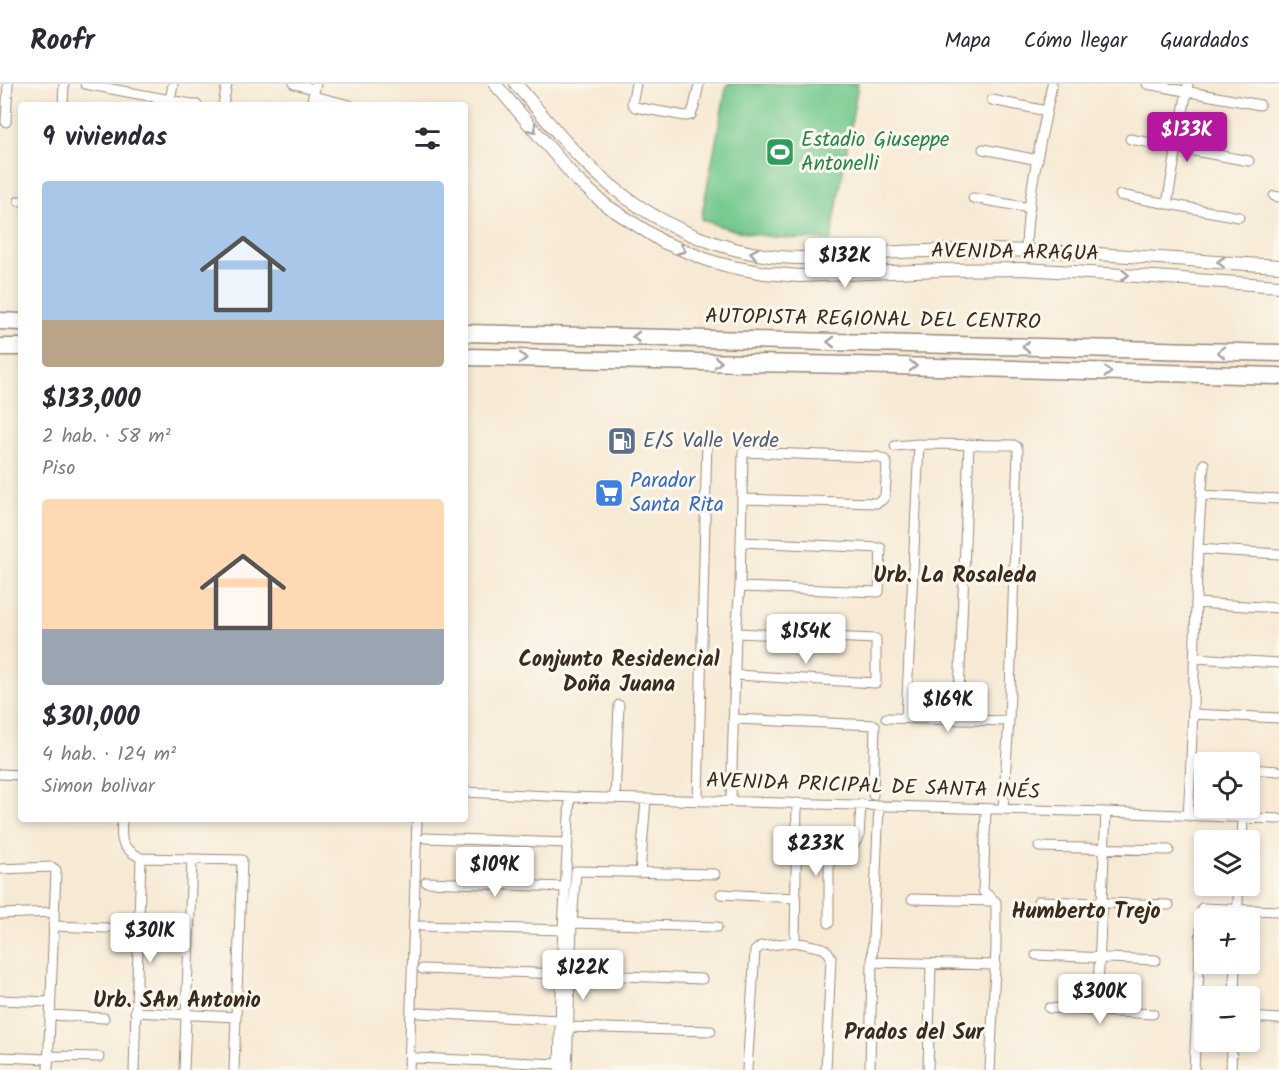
<!DOCTYPE html>
<html lang="es">
<meta charset="utf-8">
<style>
body{margin:0;font-family:Kalam,sans-serif;background:#f7f7f7;color:#2b2b33;height:100vh;display:flex;flex-direction:column;font-size:22px;white-space:nowrap}
*{box-sizing:border-box;margin:0}
p{font-size:20px;color:#7c7c81}
.icon{flex:none;width:33px;height:33px;fill:none;stroke:currentColor;stroke-width:2;stroke-linecap:round;stroke-linejoin:round}
.map{position:relative;flex:1;overflow:hidden}
.details{position:absolute;left:18px;top:18px;width:450px;height:720px;display:flex;flex-direction:column;background:#fff;border-radius:6px;box-shadow:0 3px 9px #0003}
.details>*{flex:none}
.buttons{position:absolute;left:1194px;top:668px;display:grid;gap:12px}
.buttons a{display:grid;place-items:center;width:66px;height:66px;border-radius:6px;background:#fff;box-shadow:0 3px 9px #0003;font-size:30px}
.price{position:absolute;translate:-50% -51px;padding:0 14px;border-radius:6px;background:#fff;color:#222;font-size:20px;line-height:39px;filter:drop-shadow(0 2px 3px #0008)}
.price::after{content:'';position:absolute;left:50%;top:36px;width:18px;height:14px;margin-left:-9px;background:inherit;clip-path:polygon(0 0,100% 0,50% 100%)}
.price.selected{background:#b5179e;color:#fff}
ul{padding:0;list-style:none}
li{display:grid;align-content:center;gap:12px;height:318px;padding:0 24px}
li span{display:grid;place-items:center;height:186px;border-radius:6px;color:#555}
li>.icon{margin-inline-start:auto}
span .icon{width:108px;height:108px;fill:#fffc;stroke-width:1}
li b{font-size:26px}
h2{display:flex;justify-content:space-between;align-items:center;height:72px;padding:0 24px;font-size:26px}
header{display:flex;align-items:center;gap:36px;box-sizing:border-box;height:84px;padding:0 30px;background:#fff;border-bottom:2px solid #e1e1e2}
header strong{font-size:28px}
nav{display:flex;gap:33px;margin-inline-start:auto;font-size:21px}
.map>svg:first-child{display:block}
.green{fill:#72c88d;stroke:#567956;stroke-width:1.5}
.lines{fill:none;stroke-linecap:round;stroke-linejoin:round}
.street-casing{stroke:#998a7a;stroke-width:11}
.secondary-casing{stroke:#998a7a;stroke-width:14}
.highway-casing{stroke:#998a7a;stroke-width:19}
.street{stroke:#fff;stroke-width:9}
.secondary{stroke:#fff;stroke-width:12}
.highway{stroke:#fff;stroke-width:16}
.oneway{stroke:#a79f9a}
.labels{text-anchor:middle;dominant-baseline:central;stroke-width:6;stroke-linejoin:round;paint-order:stroke}
.leisure-label{font-size:21px;fill:#27864d;stroke:#fbf7ec;text-anchor:start}
.street-label{font-size:21px;fill:#3b2a1e;stroke:#fbf7ec}
.service-label{font-size:21px;fill:#4e5e75;stroke:#fbf7ec;text-anchor:start}
.shop-label{font-size:21px;fill:#366cbe;stroke:#fbf7ec;text-anchor:start}
.neighbourhood-label{font-size:22px;font-weight:bold;fill:#3b2a1e;stroke:#fbf7ec}
</style>
<header>
<strong>Roofr</strong>
<nav><a>Mapa</a><a>Cómo llegar</a><a>Guardados</a></nav>
</header>
<div class="map">
<svg width="1279" height="986" viewBox="0 0 1279 986">
<rect width="100%" height="100%" fill="#fbf7ec"/>
<filter id="ink" filterUnits="userSpaceOnUse"><feTurbulence type="fractalNoise" baseFrequency=".0167" numOctaves="2"/><feDisplacementMap in="SourceGraphic" scale="12" xChannelSelector="R" yChannelSelector="G"/><feConvolveMatrix kernelMatrix="1 2 1 2 8 2 1 2 1" color-interpolation-filters="sRGB"/></filter>
<filter id="wash" filterUnits="userSpaceOnUse"><feTurbulence type="fractalNoise" baseFrequency=".008" numOctaves="4" result="noise"/><feDisplacementMap in="SourceGraphic" scale="24" xChannelSelector="R" yChannelSelector="G"/><feGaussianBlur stdDeviation="1.35" result="paint"/><feColorMatrix in="noise" values="0 0 0 0 0 0 0 0 0 0 0 0 0 0 0 0 0 1.4 0 .05"/><feComposite in="paint" operator="in"/></filter>
<g filter="url(#wash)">
<rect width="100%" height="100%" fill="#f7ead5"/>
<path class="green" d="M 727,0 L 858,0 L 831,156 C 786,155 743,153 701,135 Z"/>
</g>
<g filter="url(#ink)">
<g class="lines">
<g class="street-casing">
<path id="street" d="M 85,0 L 197,21
M 294,0 L 314,5
M 636,0 L 632,19 L 635,23 L 685,32 L 691,31 L 694,23 L 699,0
M 1147,0 L 1260,21
M 313,12 L 350,21
M 170,16 L 173,0
M 992,16 L 1047,27
M 63,21 L 64,0
M 223,21 L 227,0
M 311,21 L 316,0
M 6,38 L 8,0
M 1130,55 L 1249,77
M 983,65 L 1038,76
M 1120,111 L 1239,133
M 1274,112 L 1279,113
M 973,114 L 1030,124
M 19,117 L 21,117
M 1167,120 L 1188,0
M 1026,166 C 1027,110 1042,55 1052,0
M 895,362 L 919,360 L 1014,361 L 1017,363 L 1018,367 L 1009,637 L 1003,725
M 1201,411 L 1279,415
M 1198,465 L 1279,470
M 740,503 L 879,508 L 881,464 L 741,458
M 1196,519 L 1279,524
M 1194,574 L 1279,579
M 735,591 L 876,599 L 876,555 L 736,549
M 1193,630 L 1279,634
M 886,634 L 1009,637
M 906,634 L 919,360
M 733,635 L 875,641 L 873,711
M 958,636 L 969,360
M 1191,683 L 1204,683
M 1250,685 L 1279,687
M 0,690 L 21,691
M 465,708 L 570,713 L 1106,728 L 1279,735
M 615,714 L 619,621
M 698,716 L 707,356
M 731,717 L 736,549 L 740,503 L 743,368 L 878,373 L 885,376 L 887,380 L 885,412 L 882,416 L 877,419 L 742,415
M 986,725 L 983,807 L 996,818 L 996,864 L 990,986
M 1188,732 C 1196,614 1193,497 1204,380
M 122,735 C 121,758 119,762 141,774 L 242,776 L 234,986
M 796,753 L 829,760 L 829,839
M 425,754 L 568,759
M 1242,756 L 1243,734
M 829,760 L 844,762 L 854,760 L 859,753 L 861,720
M 1039,763 L 1169,766
M 0,785 L 52,783 L 56,786 L 48,986
M 640,789 L 646,715
M 426,798 L 565,803
M 721,810 L 795,814
M 912,815 L 993,817
M 1038,817 L 1169,821
M 0,830 L 54,828
M 1237,834 L 1239,801
M 572,839 L 717,843
M 53,842 L 107,844
M 421,842 L 563,846
M 795,858 L 797,719
M 1036,871 L 1156,876
M 872,878 L 879,721
M 422,885 L 561,890
M 571,890 L 702,895
M 1234,912 L 1235,879
M 0,916 L 50,918
M 1049,924 L 1153,930
M 1097,927 L 1106,728
M 135,928 L 236,933
M 419,929 L 560,936
M 50,931 L 104,934
M 1250,933 L 1279,935
M 568,943 L 711,947
M 48,972 L 99,973
M 0,973 L 48,975
M 415,974 L 559,980
M 134,986 L 141,774
M 184,986 L 192,775
M 409,986 L 417,735
M 559,986 L 562,864 L 570,713
M 567,986 L 572,839 L 576,787 L 715,790
M 747,986 L 755,867 L 761,862 L 795,858 L 823,864 L 828,868 L 831,873 L 826,986
M 870,986 L 872,878 L 995,881
M 928,986 L 931,880
M 1194,986 L 1202,824 L 1279,827
M 1231,986 L 1232,957"/>
</g>
<g class="secondary-casing">
<path id="secondary" d="M 495,0 L 576,95 L 607,122 L 663,158 L 710,177 L 732,183 L 765,189 L 799,192 L 939,186 L 1024,185 L 1154,193 L 1279,202
M 516,0 C 544,33 575,72 609,100 C 663,145 732,174 804,174 C 822,174 840,171 858,170 C 897,168 936,166 976,166 C 1077,166 1178,176 1279,182"/>
</g>
<g class="highway-casing">
<path id="highway" d="M 0,237 L 21,238
M 465,249 L 1279,269
M 0,263 L 21,263
M 465,273 L 896,282 L 1279,292"/>
</g>
<use href="#street" class="street"/>
<use href="#secondary" class="secondary"/>
<use href="#highway" class="highway"/>
</g>
<defs><path id="oneway-chevron" d="M-2-3.5L2.5 0L-2 3.5" fill="none" stroke-width="1.6" stroke-linecap="round" stroke-linejoin="round" transform="scale(1.5)"/></defs>
<g class="oneway">
<use href="#oneway-chevron" transform="translate(533 45) rotate(49)"/>
<use href="#oneway-chevron" transform="translate(682 166) rotate(22)"/>
<use href="#oneway-chevron" transform="translate(754 169) rotate(-168)"/>
<use href="#oneway-chevron" transform="translate(1221 178) rotate(-177)"/>
<use href="#oneway-chevron" transform="translate(1125 191) rotate(3)"/>
<use href="#oneway-chevron" transform="translate(636 253) rotate(-179)"/>
<use href="#oneway-chevron" transform="translate(831 258) rotate(-179)"/>
<use href="#oneway-chevron" transform="translate(1026 263) rotate(-179)"/>
<use href="#oneway-chevron" transform="translate(1221 268) rotate(-179)"/>
<use href="#oneway-chevron" transform="translate(523 274) rotate(1)"/>
<use href="#oneway-chevron" transform="translate(718 278) rotate(1)"/>
<use href="#oneway-chevron" transform="translate(913 282) rotate(2)"/>
<use href="#oneway-chevron" transform="translate(1108 288) rotate(2)"/>
</g>
</g>
<defs>
<g id="stadium-square" transform="scale(1.5)"><rect x="-9" y="-9" width="18" height="18" rx="4" fill="#2e9e5b" stroke="#fbf7ec"/><path d="M0-5a6.5 5 0 1 0 0 10a6.5 5 0 1 0 0-10ZM-3.5-1.8h7v3.6h-7Z" fill="#fff"/></g>
<g id="fuel-square" transform="scale(1.5)"><rect x="-9" y="-9" width="18" height="18" rx="4" fill="#5c6f8a" stroke="#fbf7ec"/><path d="M-5.5-6h7V0h2V4h1.3V-2.5L3-4.5l.8-.8L6-3V5H2.5V1h-1V6h-7ZM-4.2-4.7v3.2H.2V-4.7Z" fill="#fff"/></g>
<g id="supermarket-square" transform="scale(1.5)"><rect x="-9" y="-9" width="18" height="18" rx="4" fill="#3f7fe0" stroke="#fbf7ec"/><path d="M-6-5.5h2.5l.6 2H6L4.5 2H-2.5L-4.4-4H-6ZM-1.5 3.2a1.3 1.3 0 1 0 .1 0ZM3 3.2a1.3 1.3 0 1 0 .1 0Z" fill="#fff"/></g>
</defs>
<g fill-rule="evenodd">
<use href="#stadium-square" x="780" y="68"/>
<use href="#fuel-square" x="622" y="357"/>
<use href="#supermarket-square" x="609" y="409"/>
</g>
<g class="labels">
<g class="leisure-label">
<text x="801" y="56">Estadio Giuseppe<tspan x="801" dy="24">Antonelli</tspan></text>
</g>
<g class="street-label">
<text transform="translate(1015 169) rotate(1)">AVENIDA ARAGUA</text>
<text transform="translate(873 236) rotate(1)">AUTOPISTA REGIONAL DEL CENTRO</text>
<text transform="translate(873 703) rotate(2)">AVENIDA PRICIPAL DE SANTA INÉS</text>
</g>
<g class="service-label">
<text x="643" y="357">E/S Valle Verde</text>
</g>
<g class="shop-label">
<text x="630" y="397">Parador<tspan x="630" dy="24">Santa Rita</tspan></text>
</g>
<g class="neighbourhood-label">
<text x="955" y="492">Urb. La Rosaleda</text>
<text x="619" y="576">Conjunto Residencial<tspan x="619" dy="25">Doña Juana</tspan></text>
<text x="1086" y="828">Humberto Trejo</text>
<text x="177" y="917">Urb. SAn Antonio</text>
<text x="914" y="949">Prados del Sur</text>
</g>
</g>
</svg>
<div class="buttons">
<a><svg class="icon" aria-label="locate" viewBox="0 0 24 24"><circle cx="12" cy="12" r="6"/><path d="M12 2v4M12 18v4M2 12h4M18 12h4"/></svg></a>
<a><svg class="icon" aria-label="layers" viewBox="0 0 24 24"><path d="M12 4l9 5-9 5-9-5zM3 14l9 5 9-5"/></svg></a>
<a>+</a>
<a>−</a>
</div>
<b class="price selected" style="left:1187px;top:79px">$133K</b>
<b class="price" style="left:845px;top:205px">$132K</b>
<b class="price" style="left:806px;top:581px">$154K</b>
<b class="price" style="left:948px;top:649px">$169K</b>
<b class="price" style="left:816px;top:793px">$233K</b>
<b class="price" style="left:495px;top:814px">$109K</b>
<b class="price" style="left:150px;top:880px">$301K</b>
<b class="price" style="left:583px;top:917px">$122K</b>
<b class="price" style="left:1100px;top:941px">$300K</b>
<section class="details">
<h2>9 viviendas<svg class="icon" aria-label="filters" viewBox="0 0 24 24"><path d="M4 7h16M4 17h16"/><circle cx="9" cy="7" r="2"/><circle cx="15" cy="17" r="2"/></svg></h2>
<ul>
<li><span style="background:linear-gradient(#a9c7e8 75%,#b9a48a 0)"><svg class="icon" aria-label="home" viewBox="0 0 24 24"><path d="M3 11l9-7 9 7M6 9v11h12V9"/></svg></span><div><b>$133,000</b><p>2 hab. · 58 m²</p><p>Piso</p></div></li>
<li><span style="background:linear-gradient(#ffd9b3 70%,#9aa5b1 0)"><svg class="icon" aria-label="home" viewBox="0 0 24 24"><path d="M3 11l9-7 9 7M6 9v11h12V9"/></svg></span><div><b>$301,000</b><p>4 hab. · 124 m²</p><p>Simon bolivar</p></div></li>
</ul>
</section>
</div>
